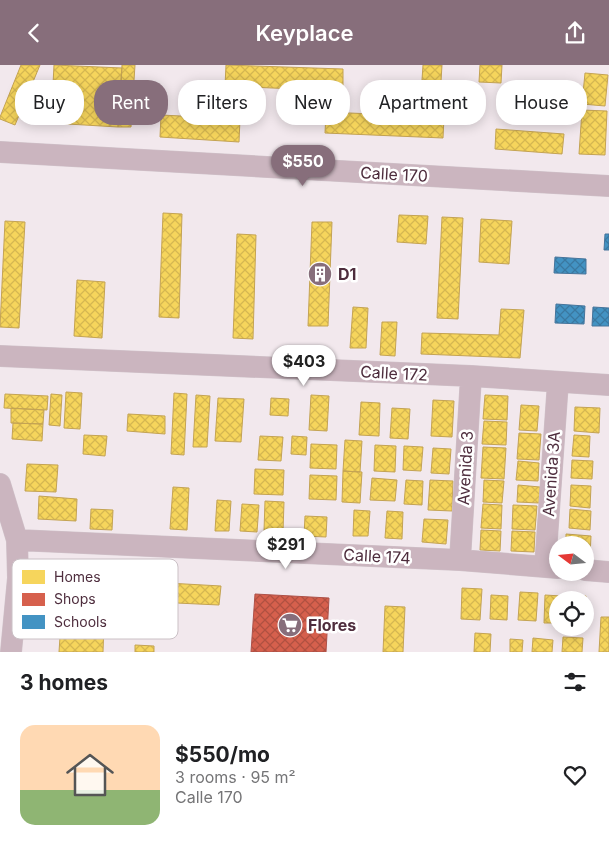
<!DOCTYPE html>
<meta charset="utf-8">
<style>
body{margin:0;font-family:Inter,sans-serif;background:#f6f6f6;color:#202124;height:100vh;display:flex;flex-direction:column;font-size:19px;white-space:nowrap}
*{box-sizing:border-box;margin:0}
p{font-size:16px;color:#757577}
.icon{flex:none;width:28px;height:28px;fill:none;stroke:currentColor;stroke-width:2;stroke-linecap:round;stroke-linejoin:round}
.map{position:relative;height:587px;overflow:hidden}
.side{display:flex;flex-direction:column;background:#fff;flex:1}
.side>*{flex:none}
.guide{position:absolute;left:15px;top:15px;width:580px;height:45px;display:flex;gap:10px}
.needle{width:32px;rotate:286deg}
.controls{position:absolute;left:549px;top:471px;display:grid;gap:10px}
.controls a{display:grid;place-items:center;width:45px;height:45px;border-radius:50%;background:#fff;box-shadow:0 2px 12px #0003;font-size:25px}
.price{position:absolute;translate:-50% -42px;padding:0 11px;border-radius:18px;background:#fff;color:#222;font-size:16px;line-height:32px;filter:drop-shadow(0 1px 2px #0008)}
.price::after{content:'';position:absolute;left:50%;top:30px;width:15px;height:11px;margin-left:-8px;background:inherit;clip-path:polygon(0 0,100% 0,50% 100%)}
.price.selected{background:#876e7b;color:#fff}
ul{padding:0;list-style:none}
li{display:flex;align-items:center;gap:15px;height:125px;padding:0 20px}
li span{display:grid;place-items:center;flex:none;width:140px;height:100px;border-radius:15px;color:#555}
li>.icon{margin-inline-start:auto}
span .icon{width:60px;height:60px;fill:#fffc;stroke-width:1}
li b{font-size:21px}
h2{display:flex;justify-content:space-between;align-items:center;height:60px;padding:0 20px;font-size:21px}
.pill{padding:0 18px;border-radius:20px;background:#fff;box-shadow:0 2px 12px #0003;font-size:18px;line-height:45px}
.pill.selected{background:#876e7b;color:#fff}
header{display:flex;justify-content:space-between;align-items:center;height:65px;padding:0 20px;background:#876e7b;color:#fff;font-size:22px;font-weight:600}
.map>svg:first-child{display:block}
.homes{fill:url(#homes-cross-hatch);stroke:#c4a353}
.shops{fill:url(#shops-cross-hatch);stroke:#ad5148}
.schools{fill:url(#schools-cross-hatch);stroke:#46749b}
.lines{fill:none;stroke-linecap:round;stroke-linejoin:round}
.minor-casing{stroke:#d0c3ca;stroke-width:22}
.minor{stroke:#cbb5bf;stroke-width:21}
.labels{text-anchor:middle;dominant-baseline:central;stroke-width:5;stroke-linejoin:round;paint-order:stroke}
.street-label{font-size:16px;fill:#4e2d3d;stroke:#fff}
.poi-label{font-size:16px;font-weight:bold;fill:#4e2d3d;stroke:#fff;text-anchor:start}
.key{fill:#fff;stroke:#cac0c5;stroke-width:1}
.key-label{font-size:14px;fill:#4e2d3d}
</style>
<header><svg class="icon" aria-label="back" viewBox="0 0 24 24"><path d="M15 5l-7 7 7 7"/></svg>Keyplace<svg class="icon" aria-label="share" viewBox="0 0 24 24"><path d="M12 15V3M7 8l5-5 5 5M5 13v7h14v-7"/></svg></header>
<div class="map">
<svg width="609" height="587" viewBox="0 0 609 587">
<defs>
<pattern id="homes-cross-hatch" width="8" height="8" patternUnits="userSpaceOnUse" patternTransform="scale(1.25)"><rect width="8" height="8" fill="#f6d55c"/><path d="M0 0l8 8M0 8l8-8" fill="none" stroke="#d5b751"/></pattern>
<pattern id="shops-cross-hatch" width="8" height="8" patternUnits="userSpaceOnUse" patternTransform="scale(1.25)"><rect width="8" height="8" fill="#d6604d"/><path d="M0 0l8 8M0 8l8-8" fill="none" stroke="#b05041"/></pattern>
<pattern id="schools-cross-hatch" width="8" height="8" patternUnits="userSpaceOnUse" patternTransform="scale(1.25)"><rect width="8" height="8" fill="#4393c3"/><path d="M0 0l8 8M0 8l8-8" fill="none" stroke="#3a78a0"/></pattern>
</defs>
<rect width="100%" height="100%" fill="#f2e8ed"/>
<path class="homes" d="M 21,0 L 40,0 L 15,60 L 0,54 L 0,52 Z
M 54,0 L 122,3 L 118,62 L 51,58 Z
M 122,0 L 135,0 L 131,62 L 118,62 Z
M 226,0 L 343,4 L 343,26 L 225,21 Z
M 423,0 L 442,0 L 441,16 L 422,15 Z
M 480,0 L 502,0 L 501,18 L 479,17 Z
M 585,8 L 608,10 L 605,41 L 582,39 Z
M 582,45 L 607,46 L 605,90 L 579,89 Z
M 326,47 L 444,52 L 443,73 L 325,68 Z
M 161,50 L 240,54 L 239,77 L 160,72 Z
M 496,64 L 564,69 L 562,89 L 495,84 Z
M 163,148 L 182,149 L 179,253 L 159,252 Z
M 399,150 L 428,151 L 426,179 L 397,177 Z
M 442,152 L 463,153 L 458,254 L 437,253 Z
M 481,154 L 512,156 L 509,199 L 479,197 Z
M 5,156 L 25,157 L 19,263 L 0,262 Z
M 312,157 L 332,157 L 328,261 L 308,261 Z
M 237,169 L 256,170 L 253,274 L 233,273 Z
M 77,215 L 105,217 L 102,273 L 74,271 Z
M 353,242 L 368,243 L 366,283 L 350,283 Z
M 501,244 L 524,245 L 520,293 L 421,289 L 422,268 L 499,270 Z
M 382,257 L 397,257 L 395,291 L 380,290 Z
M 66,327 L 82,328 L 80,364 L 64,363 Z
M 174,328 L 187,329 L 184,390 L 171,389 Z
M 5,329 L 48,331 L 47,345 L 4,343 Z
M 51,329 L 62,330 L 60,361 L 49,360 Z
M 196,330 L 210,331 L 207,382 L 193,382 Z
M 311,330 L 329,331 L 327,366 L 309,365 Z
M 485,330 L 508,331 L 507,355 L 483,354 Z
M 218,333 L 244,334 L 241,377 L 215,376 Z
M 271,333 L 289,334 L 288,351 L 270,350 Z
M 433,335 L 454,336 L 452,372 L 431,371 Z
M 361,337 L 380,338 L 379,371 L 359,370 Z
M 521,340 L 539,341 L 537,366 L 519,365 Z
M 575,342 L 600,343 L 599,368 L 574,366 Z
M 11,343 L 44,345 L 43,359 L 11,358 Z
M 392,343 L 410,344 L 408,374 L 390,373 Z
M 128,349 L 165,351 L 165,369 L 127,366 Z
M 484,356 L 507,357 L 506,380 L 482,379 Z
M 13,358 L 43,359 L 42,376 L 12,374 Z
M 519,368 L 541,369 L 539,395 L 517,394 Z
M 84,370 L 107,371 L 105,391 L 83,389 Z
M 574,370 L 590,371 L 589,392 L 572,391 Z
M 260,371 L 283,372 L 281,396 L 258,395 Z
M 292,371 L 307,372 L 306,390 L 291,389 Z
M 345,375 L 362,376 L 360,407 L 343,406 Z
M 311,379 L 337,380 L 336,404 L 310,403 Z
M 375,380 L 396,381 L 395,407 L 374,406 Z
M 404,381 L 423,382 L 421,406 L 403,405 Z
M 483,382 L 506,383 L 504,414 L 481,413 Z
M 433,383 L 451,384 L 449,409 L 431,408 Z
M 572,395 L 593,396 L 592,414 L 571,413 Z
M 518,396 L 539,398 L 538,416 L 516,415 Z
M 27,399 L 58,400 L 56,427 L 25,426 Z
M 255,404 L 284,405 L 283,430 L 254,429 Z
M 343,406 L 362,407 L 360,438 L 342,437 Z
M 310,410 L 337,411 L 336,435 L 309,434 Z
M 372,413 L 397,415 L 395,436 L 370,435 Z
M 406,415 L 423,416 L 422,440 L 404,439 Z
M 430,415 L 453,416 L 452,446 L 428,445 Z
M 484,415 L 504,416 L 502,438 L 483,437 Z
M 518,420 L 540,422 L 539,438 L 517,437 Z
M 571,420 L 591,421 L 590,443 L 570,441 Z
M 173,422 L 189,423 L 187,465 L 170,464 Z
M 39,431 L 77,434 L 76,456 L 38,454 Z
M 217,435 L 231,436 L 229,466 L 215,466 Z
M 265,436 L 284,437 L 283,467 L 264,466 Z
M 242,439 L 259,440 L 257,467 L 240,466 Z
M 483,439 L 502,440 L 501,464 L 481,463 Z
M 513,440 L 537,441 L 535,465 L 512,464 Z
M 91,444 L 113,445 L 112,465 L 90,464 Z
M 570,444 L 591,446 L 590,465 L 569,463 Z
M 354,445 L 370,446 L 368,471 L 353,471 Z
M 387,446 L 403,447 L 402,474 L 385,473 Z
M 305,451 L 327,452 L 326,472 L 304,471 Z
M 424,454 L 448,455 L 446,479 L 422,477 Z
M 481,465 L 501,466 L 500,486 L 480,485 Z
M 512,466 L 535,467 L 534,487 L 511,486 Z
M 566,469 L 591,471 L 590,491 L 585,491 L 585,480 L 566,480 Z
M 114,515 L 221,521 L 219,540 L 113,535 Z
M 462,523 L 482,524 L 480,555 L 461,554 Z
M 520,527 L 538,528 L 536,556 L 518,555 Z
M 491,530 L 508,531 L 507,555 L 490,554 Z
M 545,530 L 561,531 L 561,535 L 558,535 L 558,558 L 544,558 Z
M 572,531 L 586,531 L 585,556 L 585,535 L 571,535 Z
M 385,541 L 405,542 L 403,587 L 383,587 Z
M 601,552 L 609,552 L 609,587 L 599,587 Z
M 61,557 L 104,559 L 103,587 L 59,587 Z
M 475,568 L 491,569 L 490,587 L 474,587 Z
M 563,572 L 583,573 L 582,587 L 562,587 Z
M 533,573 L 553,575 L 552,587 L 532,587 Z
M 510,574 L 523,575 L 522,587 L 510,587 Z
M 135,580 L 154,581 L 154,587 L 135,587 Z"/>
<path class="shops" d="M 255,529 L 329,533 L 326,587 L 251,587 Z"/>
<path class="schools" d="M 605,169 L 609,169 L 609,185 L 604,185 Z
M 555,192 L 586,194 L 586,209 L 554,208 Z
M 556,239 L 585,241 L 584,259 L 555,258 Z
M 593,242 L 609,243 L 609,261 L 592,261 Z"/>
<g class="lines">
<g class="minor-casing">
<path id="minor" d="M 0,87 L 609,121
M 0,291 L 471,311 L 609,320
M 0,419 L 17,475 L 18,513 L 11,587
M 17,475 L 460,495 L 558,503
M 460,495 L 471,311
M 545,502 L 558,317
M 585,505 L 609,507"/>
</g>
<use href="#minor" class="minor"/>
</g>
<defs>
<g id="building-disc" transform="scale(1.25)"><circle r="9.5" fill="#876e7b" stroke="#fff"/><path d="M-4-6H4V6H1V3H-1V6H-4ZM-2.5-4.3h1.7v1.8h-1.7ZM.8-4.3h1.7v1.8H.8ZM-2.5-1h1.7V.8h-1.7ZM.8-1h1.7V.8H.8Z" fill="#fff"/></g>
<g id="supermarket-disc" transform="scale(1.25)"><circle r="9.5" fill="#876e7b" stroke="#fff"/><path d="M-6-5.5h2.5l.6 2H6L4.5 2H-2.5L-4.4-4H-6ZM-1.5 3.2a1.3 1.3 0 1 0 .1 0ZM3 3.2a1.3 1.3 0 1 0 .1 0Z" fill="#fff"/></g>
</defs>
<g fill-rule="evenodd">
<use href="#building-disc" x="320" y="209"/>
<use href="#supermarket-disc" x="290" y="560"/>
</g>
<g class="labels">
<g class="street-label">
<text transform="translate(394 109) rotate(3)">Calle 170</text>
<text transform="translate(394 308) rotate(3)">Calle 172</text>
<text transform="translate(465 403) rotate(-87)">Avenida 3</text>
<text transform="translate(551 409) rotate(-86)">Avenida 3A</text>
<text transform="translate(377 491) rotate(3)">Calle 174</text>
</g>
<g class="poi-label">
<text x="338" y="209">D1</text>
<text x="308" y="560">Flores</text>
</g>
</g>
<rect x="12" y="494" width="166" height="80" rx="8" class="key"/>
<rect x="22" y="505" width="23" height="14" fill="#f6d55c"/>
<rect x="22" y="528" width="23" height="13" fill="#d6604d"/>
<rect x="22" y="550" width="23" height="14" fill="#4393c3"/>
<g class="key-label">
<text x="54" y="517">Homes</text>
<text x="54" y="539">Shops</text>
<text x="54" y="562">Schools</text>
</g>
</svg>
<div class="controls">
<a><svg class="needle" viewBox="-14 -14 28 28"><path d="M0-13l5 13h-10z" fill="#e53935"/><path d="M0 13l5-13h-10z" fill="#757577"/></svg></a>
<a><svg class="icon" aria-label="locate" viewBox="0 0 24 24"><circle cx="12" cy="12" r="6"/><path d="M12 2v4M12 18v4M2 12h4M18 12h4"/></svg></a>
</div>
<b class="price selected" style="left:303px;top:122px">$550</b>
<b class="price" style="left:304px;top:322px">$403</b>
<b class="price" style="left:286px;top:505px">$291</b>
<div class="guide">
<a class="pill">Buy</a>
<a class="pill selected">Rent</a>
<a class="pill">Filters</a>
<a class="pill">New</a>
<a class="pill">Apartment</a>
<a class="pill">House</a>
</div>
</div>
<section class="side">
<h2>3 homes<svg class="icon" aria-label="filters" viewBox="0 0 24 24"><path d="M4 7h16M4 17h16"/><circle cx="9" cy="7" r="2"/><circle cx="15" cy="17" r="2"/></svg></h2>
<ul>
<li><span style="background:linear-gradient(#ffd9b3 65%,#8fb573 0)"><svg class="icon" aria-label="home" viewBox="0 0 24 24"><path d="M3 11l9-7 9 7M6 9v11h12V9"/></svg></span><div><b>$550/mo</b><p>3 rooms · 95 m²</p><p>Calle 170</p></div><svg class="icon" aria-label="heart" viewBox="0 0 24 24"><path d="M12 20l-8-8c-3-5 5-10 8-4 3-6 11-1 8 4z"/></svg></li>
</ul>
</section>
